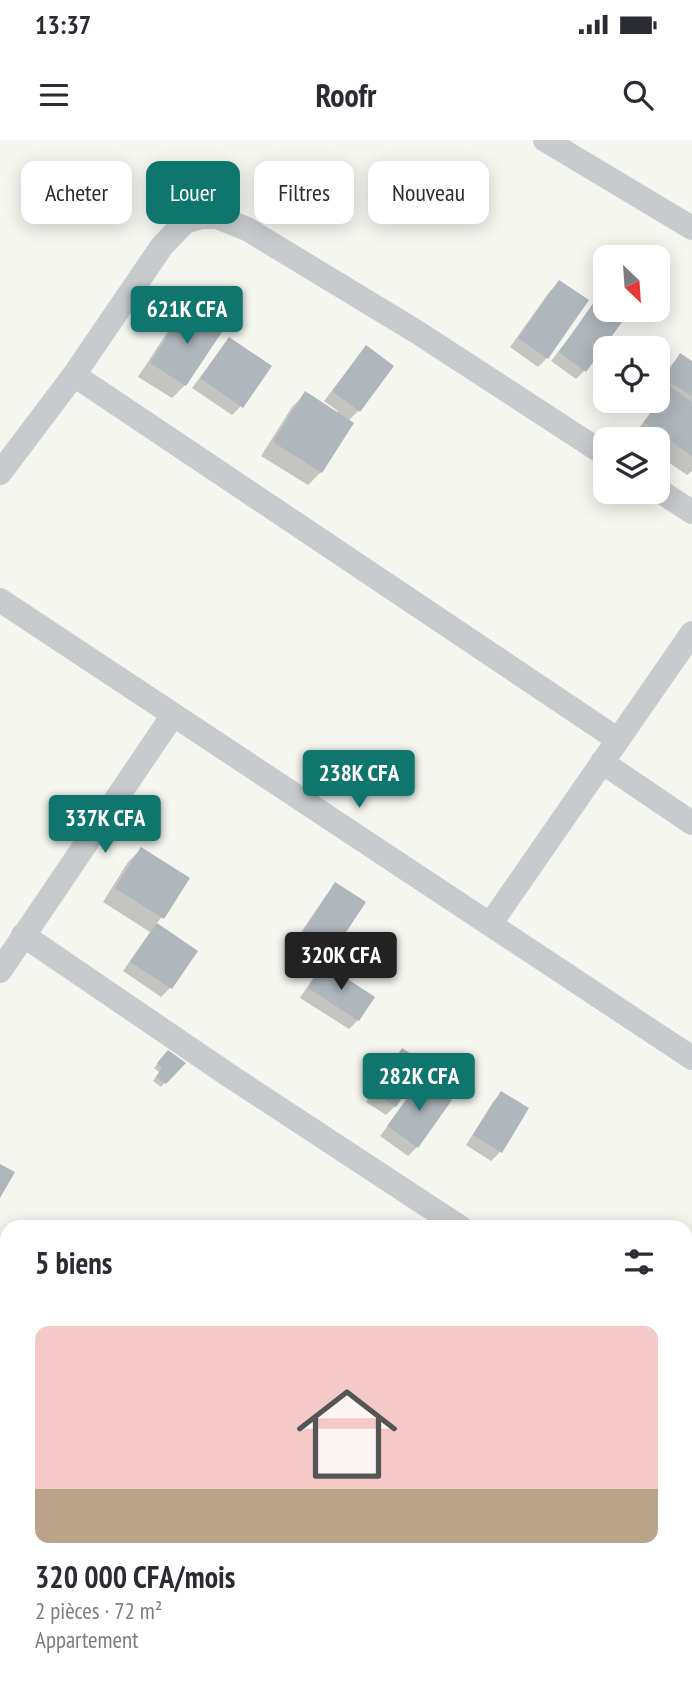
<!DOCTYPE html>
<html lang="fr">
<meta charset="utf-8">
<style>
body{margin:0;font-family:"PT Sans Narrow",sans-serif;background:#f7f7f7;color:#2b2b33;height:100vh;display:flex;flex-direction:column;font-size:26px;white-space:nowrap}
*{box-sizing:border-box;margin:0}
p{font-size:23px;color:#7c7c81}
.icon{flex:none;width:38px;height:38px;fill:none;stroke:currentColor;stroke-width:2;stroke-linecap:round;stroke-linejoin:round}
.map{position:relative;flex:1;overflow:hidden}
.side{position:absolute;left:0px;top:1080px;width:693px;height:471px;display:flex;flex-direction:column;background:#fff;border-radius:21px 21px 0 0;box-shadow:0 4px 18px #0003}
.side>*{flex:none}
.hud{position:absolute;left:21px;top:21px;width:651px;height:63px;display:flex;gap:14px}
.needle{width:46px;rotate:155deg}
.controls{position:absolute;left:593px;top:105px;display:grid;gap:14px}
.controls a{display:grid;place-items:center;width:77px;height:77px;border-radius:14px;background:#fff;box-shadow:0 4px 18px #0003;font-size:35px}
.price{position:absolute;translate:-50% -60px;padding:0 16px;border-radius:7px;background:#0f766e;color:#fff;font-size:23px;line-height:46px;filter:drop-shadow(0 2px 4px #0008)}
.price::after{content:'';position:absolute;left:50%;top:42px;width:21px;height:16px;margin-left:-10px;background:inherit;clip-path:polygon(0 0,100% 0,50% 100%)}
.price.active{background:#222;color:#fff}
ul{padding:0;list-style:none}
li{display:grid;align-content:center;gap:14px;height:371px;padding:0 35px}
li span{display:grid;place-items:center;height:217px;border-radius:14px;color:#555}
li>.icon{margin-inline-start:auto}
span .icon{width:126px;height:126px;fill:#fffc;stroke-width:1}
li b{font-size:30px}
h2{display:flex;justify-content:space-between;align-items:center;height:84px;padding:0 35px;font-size:30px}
.pill{padding:0 24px;border-radius:14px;background:#fff;box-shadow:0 4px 18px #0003;font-size:24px;line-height:63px}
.pill.active{background:#0f766e;color:#fff}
.status{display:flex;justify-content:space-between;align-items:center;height:49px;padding:0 35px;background:#fff;direction:ltr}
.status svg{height:19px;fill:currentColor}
header{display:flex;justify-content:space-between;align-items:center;height:91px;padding:0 35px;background:#fff;font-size:32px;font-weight:700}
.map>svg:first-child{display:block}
.shadow{fill:#0003}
.building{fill:#afb6bc}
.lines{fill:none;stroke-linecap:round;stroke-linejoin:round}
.minor{stroke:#c8cbce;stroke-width:24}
</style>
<div class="status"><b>13:37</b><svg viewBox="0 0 49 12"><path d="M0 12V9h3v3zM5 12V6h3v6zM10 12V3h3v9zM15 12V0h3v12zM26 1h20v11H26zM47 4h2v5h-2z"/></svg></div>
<header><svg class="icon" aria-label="menu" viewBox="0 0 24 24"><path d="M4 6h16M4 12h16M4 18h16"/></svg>Roofr<svg class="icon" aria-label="search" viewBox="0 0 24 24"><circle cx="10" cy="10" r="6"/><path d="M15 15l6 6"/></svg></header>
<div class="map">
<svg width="692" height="1550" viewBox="0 0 692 1550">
<rect width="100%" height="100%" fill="#f6f6f1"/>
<path class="shadow" d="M 559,142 L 547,218 L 538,227 L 510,207 L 550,151 Z
M 594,165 L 585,230 L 576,239 L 551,221 Z
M 188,168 L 185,245 L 172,258 L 138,237 L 174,182 Z
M 229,199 L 241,266 L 232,275 L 192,248 Z
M 366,207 L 358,271 L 348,281 L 321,332 L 308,345 L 261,316 L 292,267 L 305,254 L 336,273 L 338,271 L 324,261 Z
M 681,215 L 692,223 L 692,331 L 687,335 L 658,315 L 658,299 L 636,299 L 632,297 L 665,254 L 658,249 L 658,246 L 672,224 Z
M 141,709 L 162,777 L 156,784 L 196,811 L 170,848 L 161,857 L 123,831 L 150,792 L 103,762 L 128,722 Z
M 336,745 L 332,810 L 323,819 L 295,801 L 327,754 Z
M 324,826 L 358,880 L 349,889 L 300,858 L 315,835 Z
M 402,910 L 395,966 L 386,975 L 366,962 L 393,919 Z
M 164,916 L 183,923 L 161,947 L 153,941 L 159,932 L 154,928 Z
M 422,941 L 417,1007 L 408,1016 L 380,996 Z
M 501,953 L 500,1012 L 491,1021 L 466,1005 L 493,962 Z
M 7,1235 L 7,1258 L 0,1253 L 0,1245 Z
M 7,1354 L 7,1400 L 0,1395 L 0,1365 Z
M 299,1544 L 312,1544 L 307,1548 Z
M 511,1544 L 564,1544 L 574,1550 L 507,1550 Z"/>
<path class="building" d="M 559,140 L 589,160 L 548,219 L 518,198 Z
M 594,162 L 622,182 L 586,232 L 559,212 Z
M 187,166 L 224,189 L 186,246 L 150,223 Z
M 229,197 L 272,226 L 243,268 L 200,238 Z
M 366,205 L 394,226 L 360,272 L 332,251 Z
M 680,213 L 692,221 L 692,256 L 664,239 Z
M 670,246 L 692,262 L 692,316 L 644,282 Z
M 305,251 L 354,283 L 322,333 L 273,302 Z
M 141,707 L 190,738 L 164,779 L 115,748 Z
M 335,742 L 366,762 L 333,812 L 303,792 Z
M 157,783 L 198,811 L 172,849 L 130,822 Z
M 323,823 L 375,857 L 359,881 L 308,848 Z
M 402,908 L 425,923 L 396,967 L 373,952 Z
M 168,910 L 186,923 L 166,944 L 156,937 L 162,928 L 157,923 Z
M 421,939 L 452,960 L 418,1008 L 387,986 Z
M 501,951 L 529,968 L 502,1013 L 473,995 Z
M 0,1024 L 15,1032 L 0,1058 Z
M 7,1356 L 7,1385 L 0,1381 L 0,1367 Z
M 514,1544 L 567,1544 L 577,1550 L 510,1550 Z"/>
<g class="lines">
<path class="minor" d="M 545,0 L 692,88
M 74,235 L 617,599
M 0,333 L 74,235 L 162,106 L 185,82 L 201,77 L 217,77 L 247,89 L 417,192 L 606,315
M 658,350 L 692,372
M 0,460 L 692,918
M 602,622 L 692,683
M 491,783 L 692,493
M 23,795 L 227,934 L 460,1087
M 0,831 L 173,575
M 0,1137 L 7,1141
M 686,1176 L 692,1167
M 686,1236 L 692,1239
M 0,1455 L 7,1460
M 129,1544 L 139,1550
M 604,1544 L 615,1550
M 89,1550 L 92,1544
M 441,1550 L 445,1544"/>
</g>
</svg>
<div class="controls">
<a><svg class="needle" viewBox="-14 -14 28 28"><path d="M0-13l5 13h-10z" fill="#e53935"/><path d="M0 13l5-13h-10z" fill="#7c7c81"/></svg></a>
<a><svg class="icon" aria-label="locate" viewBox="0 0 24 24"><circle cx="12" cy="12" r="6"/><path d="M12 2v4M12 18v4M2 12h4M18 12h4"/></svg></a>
<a><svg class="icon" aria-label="layers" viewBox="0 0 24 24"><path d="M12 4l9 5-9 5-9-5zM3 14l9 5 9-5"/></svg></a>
</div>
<b class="price" style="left:187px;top:206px">621K CFA</b>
<b class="price" style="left:359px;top:670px">238K CFA</b>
<b class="price" style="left:105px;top:715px">337K CFA</b>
<b class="price active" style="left:341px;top:852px">320K CFA</b>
<b class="price" style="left:419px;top:973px">282K CFA</b>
<div class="hud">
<a class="pill">Acheter</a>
<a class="pill active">Louer</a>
<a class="pill">Filtres</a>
<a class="pill">Nouveau</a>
</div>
<section class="side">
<h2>5 biens<svg class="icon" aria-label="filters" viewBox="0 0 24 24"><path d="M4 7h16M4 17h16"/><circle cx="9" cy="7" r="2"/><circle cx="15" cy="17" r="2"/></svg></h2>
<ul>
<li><span style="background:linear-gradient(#f6c9c9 75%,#b9a48a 0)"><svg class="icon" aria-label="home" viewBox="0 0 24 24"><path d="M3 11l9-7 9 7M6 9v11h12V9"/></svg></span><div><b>320 000 CFA/mois</b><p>2 pièces · 72 m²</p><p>Appartement</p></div></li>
</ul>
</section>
</div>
